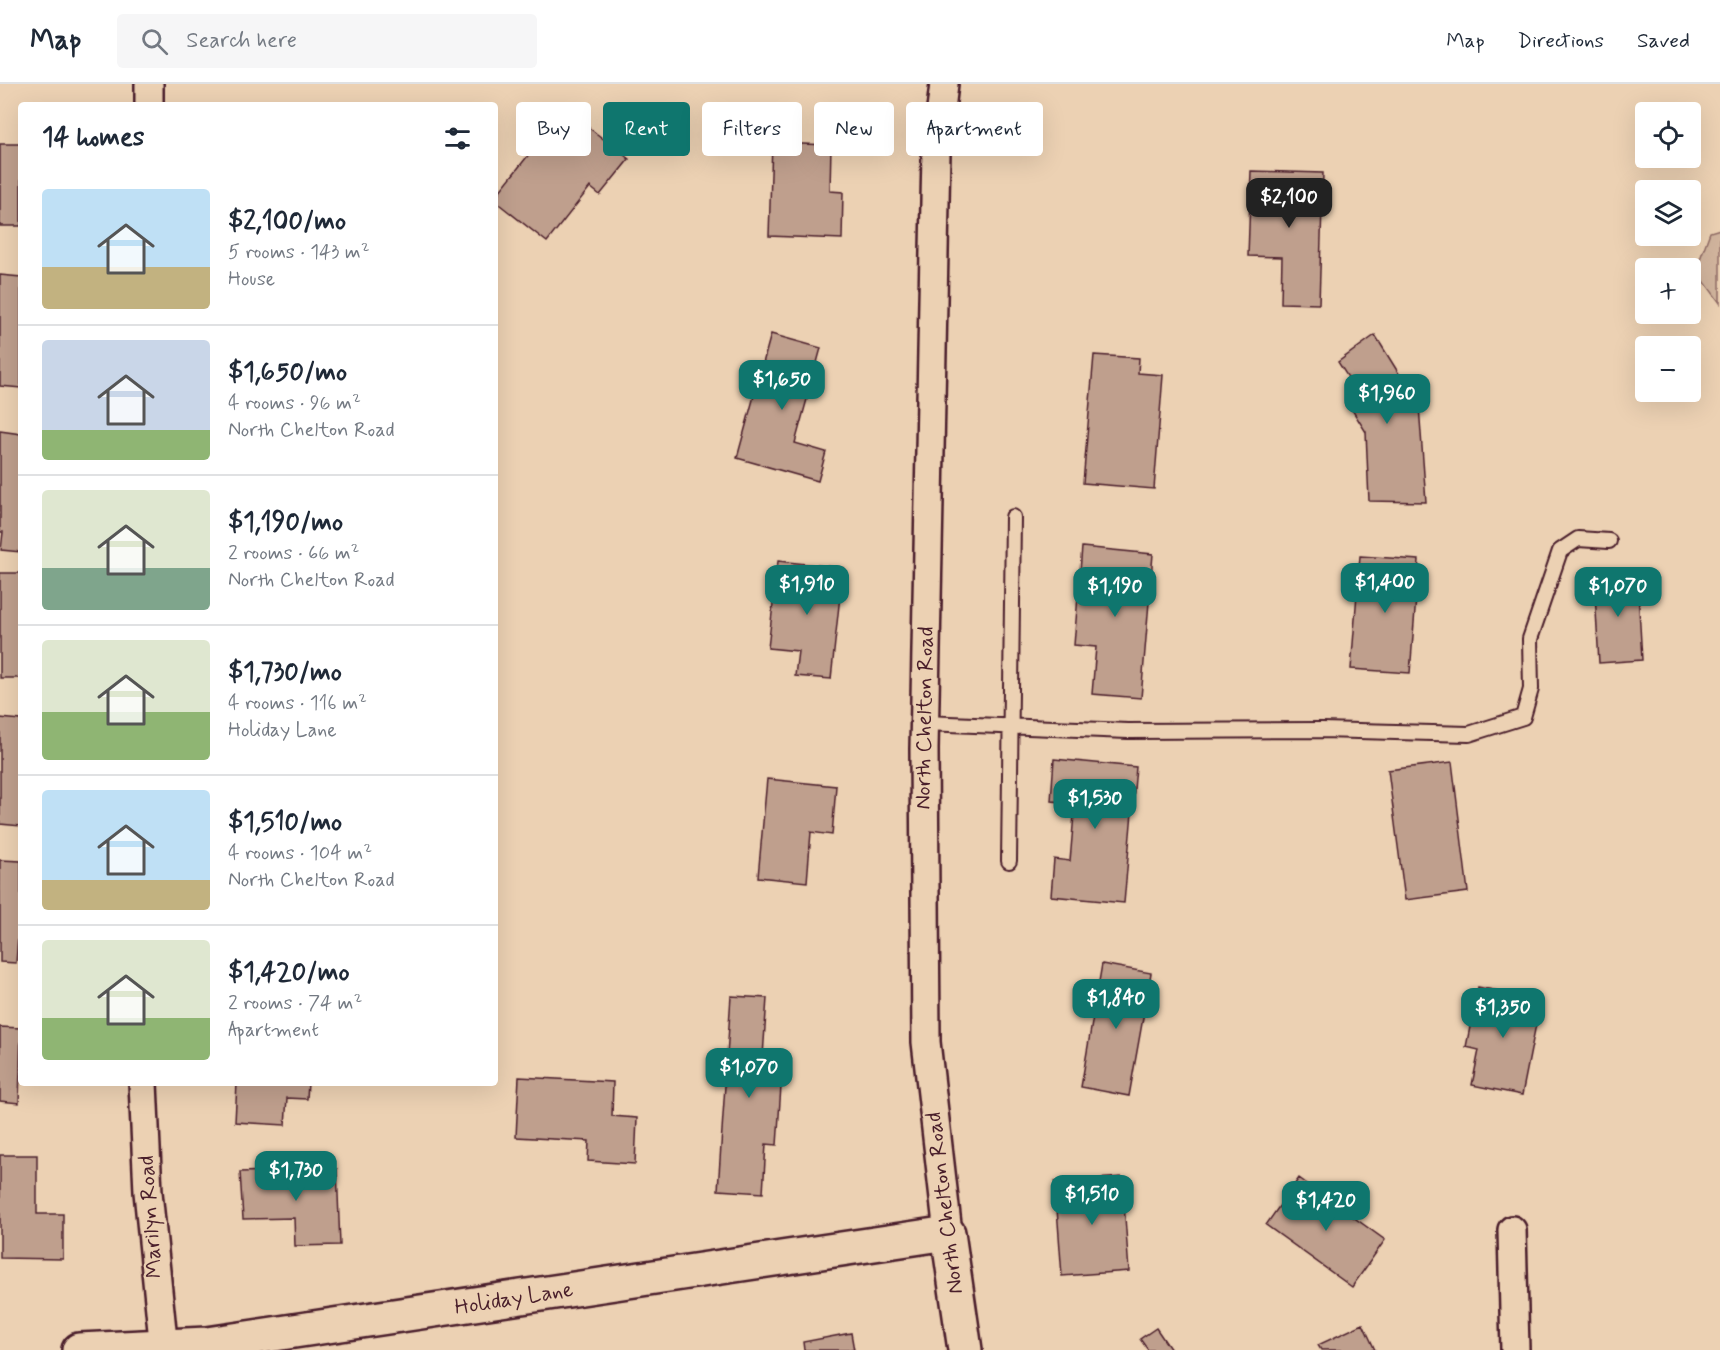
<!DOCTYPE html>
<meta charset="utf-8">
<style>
body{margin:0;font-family:Mynerve,sans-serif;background:#f6f6f7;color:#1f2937;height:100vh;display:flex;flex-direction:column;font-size:22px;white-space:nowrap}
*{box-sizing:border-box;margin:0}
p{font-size:20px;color:#747a83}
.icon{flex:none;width:33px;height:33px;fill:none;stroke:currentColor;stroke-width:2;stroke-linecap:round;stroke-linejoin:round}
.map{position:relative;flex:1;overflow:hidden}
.details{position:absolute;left:18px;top:18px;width:480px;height:984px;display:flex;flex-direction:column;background:#fff;border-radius:6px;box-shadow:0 6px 24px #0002}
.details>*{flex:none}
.banner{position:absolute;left:516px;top:18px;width:570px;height:54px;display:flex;gap:12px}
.buttons{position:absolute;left:1635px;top:18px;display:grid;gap:12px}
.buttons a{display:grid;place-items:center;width:66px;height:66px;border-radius:6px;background:#fff;box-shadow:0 6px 24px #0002;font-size:30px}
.price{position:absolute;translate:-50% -51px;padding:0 14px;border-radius:12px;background:#0f766e;color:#fff;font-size:20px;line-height:39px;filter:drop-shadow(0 2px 3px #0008)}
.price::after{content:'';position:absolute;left:50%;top:36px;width:18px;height:14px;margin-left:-9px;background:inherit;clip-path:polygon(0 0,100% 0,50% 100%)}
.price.on{background:#222;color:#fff}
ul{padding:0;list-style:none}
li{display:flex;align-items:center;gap:18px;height:150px;padding:0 24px}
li+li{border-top:2px solid #e0e1e3}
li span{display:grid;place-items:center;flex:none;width:168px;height:120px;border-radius:6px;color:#555}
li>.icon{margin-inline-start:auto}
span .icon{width:72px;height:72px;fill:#fffc;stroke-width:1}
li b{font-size:26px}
h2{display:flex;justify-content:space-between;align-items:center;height:72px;padding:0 24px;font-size:26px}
.chip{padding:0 21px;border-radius:6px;background:#fff;box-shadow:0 6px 24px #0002;font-size:21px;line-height:54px}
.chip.on{background:#0f766e;color:#fff}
header{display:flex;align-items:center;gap:36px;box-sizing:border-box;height:84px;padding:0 30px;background:#fff;border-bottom:2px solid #e0e1e3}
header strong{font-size:28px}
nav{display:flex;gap:33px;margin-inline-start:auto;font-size:21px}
.search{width:420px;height:54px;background:#f6f6f7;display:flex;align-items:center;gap:15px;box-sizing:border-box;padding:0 21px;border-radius:6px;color:#747a83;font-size:22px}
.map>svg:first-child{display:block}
.green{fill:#d1b49d;stroke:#8e6a64;stroke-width:1.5}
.building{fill:#bf9f8d;stroke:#4a1f2b;stroke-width:1.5}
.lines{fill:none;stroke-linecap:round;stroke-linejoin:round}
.lane-casing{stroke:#4a1f2b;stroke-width:18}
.street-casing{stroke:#4a1f2b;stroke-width:32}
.secondary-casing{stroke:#4a1f2b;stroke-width:38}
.lane{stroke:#ecd1b3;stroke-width:14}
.street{stroke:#ecd1b3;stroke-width:27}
.secondary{stroke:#ecd1b3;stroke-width:33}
.labels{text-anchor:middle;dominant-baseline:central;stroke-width:4.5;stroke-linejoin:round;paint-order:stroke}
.street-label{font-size:22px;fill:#4a1f2b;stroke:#ecd1b3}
</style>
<header>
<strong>Map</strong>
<div class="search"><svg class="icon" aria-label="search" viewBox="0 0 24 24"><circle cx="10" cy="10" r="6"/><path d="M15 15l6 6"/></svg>Search here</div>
<nav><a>Map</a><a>Directions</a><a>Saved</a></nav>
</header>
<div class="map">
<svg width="1720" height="1266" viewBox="0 0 1720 1266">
<rect width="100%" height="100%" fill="#ecd1b3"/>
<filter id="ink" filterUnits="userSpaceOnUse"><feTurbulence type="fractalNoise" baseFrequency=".0167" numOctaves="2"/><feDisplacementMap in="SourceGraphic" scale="12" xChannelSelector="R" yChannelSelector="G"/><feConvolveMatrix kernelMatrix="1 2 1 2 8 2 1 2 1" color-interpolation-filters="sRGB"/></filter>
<g filter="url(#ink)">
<path class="green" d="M 1720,145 L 1720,219 L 1696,186 L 1710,148 Z"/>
<path class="building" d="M 565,25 L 629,75 L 600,111 L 590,103 L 547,158 L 495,117 L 495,113 Z
M 772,59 L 831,61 L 830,107 L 843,108 L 842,155 L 769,152 Z
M 0,60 L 21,60 L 21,142 L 0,142 Z
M 1251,87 L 1323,89 L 1319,220 L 1281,219 L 1282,173 L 1248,172 Z
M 0,191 L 21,193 L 21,304 L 0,302 Z
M 771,250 L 821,264 L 795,359 L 826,368 L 818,397 L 737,374 Z
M 1375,251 L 1419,322 L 1426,418 L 1369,417 L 1366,348 L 1349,321 L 1360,312 L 1338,278 Z
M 1094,271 L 1139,274 L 1138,289 L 1163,291 L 1154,405 L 1083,399 Z
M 0,347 L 21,350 L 21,468 L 1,466 L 3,448 L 0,448 Z
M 1082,463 L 1153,470 L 1141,614 L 1092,610 L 1096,563 L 1074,561 Z
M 1360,472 L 1419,476 L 1410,589 L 1351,585 Z
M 778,477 L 843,484 L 831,595 L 795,592 L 798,567 L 768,564 Z
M 0,489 L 21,489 L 21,594 L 0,594 Z
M 1637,490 L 1642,576 L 1599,579 L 1594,492 Z
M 0,634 L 21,636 L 21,742 L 0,740 Z
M 1054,675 L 1136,683 L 1124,819 L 1051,812 L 1054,775 L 1070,777 L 1075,719 L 1051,717 Z
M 1452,678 L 1468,808 L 1405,816 L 1388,686 Z
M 767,695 L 836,702 L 832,751 L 811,748 L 807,798 L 758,793 Z
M 0,776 L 21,777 L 21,852 L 18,852 L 16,879 L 0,878 Z
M 1102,880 L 1151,889 L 1129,1012 L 1081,1003 Z
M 1478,903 L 1541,915 L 1522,1011 L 1472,1001 L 1479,966 L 1466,963 Z
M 731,912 L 767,914 L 763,972 L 783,973 L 777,1061 L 766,1060 L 763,1109 L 718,1106 Z
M 0,943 L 21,944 L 19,1019 L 0,1017 Z
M 519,993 L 613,998 L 612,1032 L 637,1034 L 635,1080 L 588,1077 L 589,1057 L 516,1053 Z
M 237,999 L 308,999 L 307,1015 L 287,1014 L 285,1041 L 235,1038 Z
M 0,1071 L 37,1071 L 37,1130 L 63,1130 L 63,1175 L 0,1174 Z
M 337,1085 L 340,1161 L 295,1162 L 294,1134 L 243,1135 L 240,1088 Z
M 1122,1093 L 1129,1187 L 1062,1192 L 1055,1098 Z
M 1299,1094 L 1385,1156 L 1352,1203 L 1266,1141 Z
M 1363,1240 L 1375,1266 L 1321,1266 L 1318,1261 Z
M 1156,1244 L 1171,1266 L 1148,1266 L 1140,1255 Z
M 851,1249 L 854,1266 L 804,1266 L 803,1258 Z"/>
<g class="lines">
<g class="lane-casing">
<path id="lane" d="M 924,639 L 1128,647 L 1322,646 L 1469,650 L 1523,633 L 1531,605 L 1530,555 L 1560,467 L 1578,455 L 1609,457
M 1009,777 L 1013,433"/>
</g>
<g class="street-casing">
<path id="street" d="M 944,0 L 936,68 L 924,665 L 926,958 L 948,1149
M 149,21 L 149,0
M 143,999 L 148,1108 L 164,1266
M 1512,1146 L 1515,1266"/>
</g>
<g class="secondary-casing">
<path id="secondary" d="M 79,1266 L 207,1260 L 948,1149 L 965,1266"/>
</g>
<use href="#lane" class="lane"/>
<use href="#street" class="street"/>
<use href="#secondary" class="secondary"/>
</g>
</g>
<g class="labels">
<g class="street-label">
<text transform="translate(925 634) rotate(-89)">North Chelton Road</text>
<text transform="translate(945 1119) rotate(-97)">North Chelton Road</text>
<text transform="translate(151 1133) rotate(-94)">Marilyn Road</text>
<text transform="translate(514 1215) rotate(-9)">Holiday Lane</text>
</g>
</g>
</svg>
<div class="buttons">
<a><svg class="icon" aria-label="locate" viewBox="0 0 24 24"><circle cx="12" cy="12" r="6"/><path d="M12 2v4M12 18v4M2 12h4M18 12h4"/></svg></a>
<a><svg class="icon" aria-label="layers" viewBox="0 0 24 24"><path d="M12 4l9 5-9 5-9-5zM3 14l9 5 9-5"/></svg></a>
<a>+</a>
<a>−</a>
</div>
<b class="price on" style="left:1289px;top:145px">$2,100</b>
<b class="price" style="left:782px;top:327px">$1,650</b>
<b class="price" style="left:1387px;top:341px">$1,960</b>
<b class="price" style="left:1385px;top:530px">$1,400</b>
<b class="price" style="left:807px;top:532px">$1,910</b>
<b class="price" style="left:1115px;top:534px">$1,190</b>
<b class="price" style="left:1618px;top:534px">$1,070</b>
<b class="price" style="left:1095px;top:746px">$1,530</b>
<b class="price" style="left:1116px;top:946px">$1,840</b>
<b class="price" style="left:1503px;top:955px">$1,350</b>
<b class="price" style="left:749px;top:1015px">$1,070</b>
<b class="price" style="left:296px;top:1118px">$1,730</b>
<b class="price" style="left:1092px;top:1142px">$1,510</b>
<b class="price" style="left:1326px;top:1148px">$1,420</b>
<div class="banner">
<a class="chip">Buy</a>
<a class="chip on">Rent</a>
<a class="chip">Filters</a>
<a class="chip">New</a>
<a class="chip">Apartment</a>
</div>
<section class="details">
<h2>14 homes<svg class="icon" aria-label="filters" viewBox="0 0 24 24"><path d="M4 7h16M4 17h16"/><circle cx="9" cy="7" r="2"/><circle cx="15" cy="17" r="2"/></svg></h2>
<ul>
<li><span style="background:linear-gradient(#bfe0f5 65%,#c2b280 0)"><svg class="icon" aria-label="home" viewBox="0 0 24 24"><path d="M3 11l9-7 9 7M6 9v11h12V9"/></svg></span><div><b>$2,100/mo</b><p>5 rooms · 143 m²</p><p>House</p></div></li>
<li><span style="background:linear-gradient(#c9d6e8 75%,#8fb573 0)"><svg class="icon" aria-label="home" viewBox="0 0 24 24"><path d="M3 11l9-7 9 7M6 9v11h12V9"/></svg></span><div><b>$1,650/mo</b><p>4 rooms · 96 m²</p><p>North Chelton Road</p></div></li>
<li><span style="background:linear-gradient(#dfe7d0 65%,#7fa58c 0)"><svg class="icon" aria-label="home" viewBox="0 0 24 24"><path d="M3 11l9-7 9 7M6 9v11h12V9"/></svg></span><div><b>$1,190/mo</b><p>2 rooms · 66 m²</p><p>North Chelton Road</p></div></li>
<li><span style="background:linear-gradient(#dfe7d0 60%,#8fb573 0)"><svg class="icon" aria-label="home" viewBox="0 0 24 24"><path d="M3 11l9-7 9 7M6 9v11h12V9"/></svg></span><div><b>$1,730/mo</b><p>4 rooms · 116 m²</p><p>Holiday Lane</p></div></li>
<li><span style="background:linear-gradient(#bfe0f5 75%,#c2b280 0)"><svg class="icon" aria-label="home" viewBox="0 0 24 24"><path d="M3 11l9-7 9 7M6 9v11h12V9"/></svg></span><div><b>$1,510/mo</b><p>4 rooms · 104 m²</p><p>North Chelton Road</p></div></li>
<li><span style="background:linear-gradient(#dfe7d0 65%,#8fb573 0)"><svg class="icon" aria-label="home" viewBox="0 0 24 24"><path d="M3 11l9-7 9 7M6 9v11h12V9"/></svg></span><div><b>$1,420/mo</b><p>2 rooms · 74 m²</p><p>Apartment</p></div></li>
</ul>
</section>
</div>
